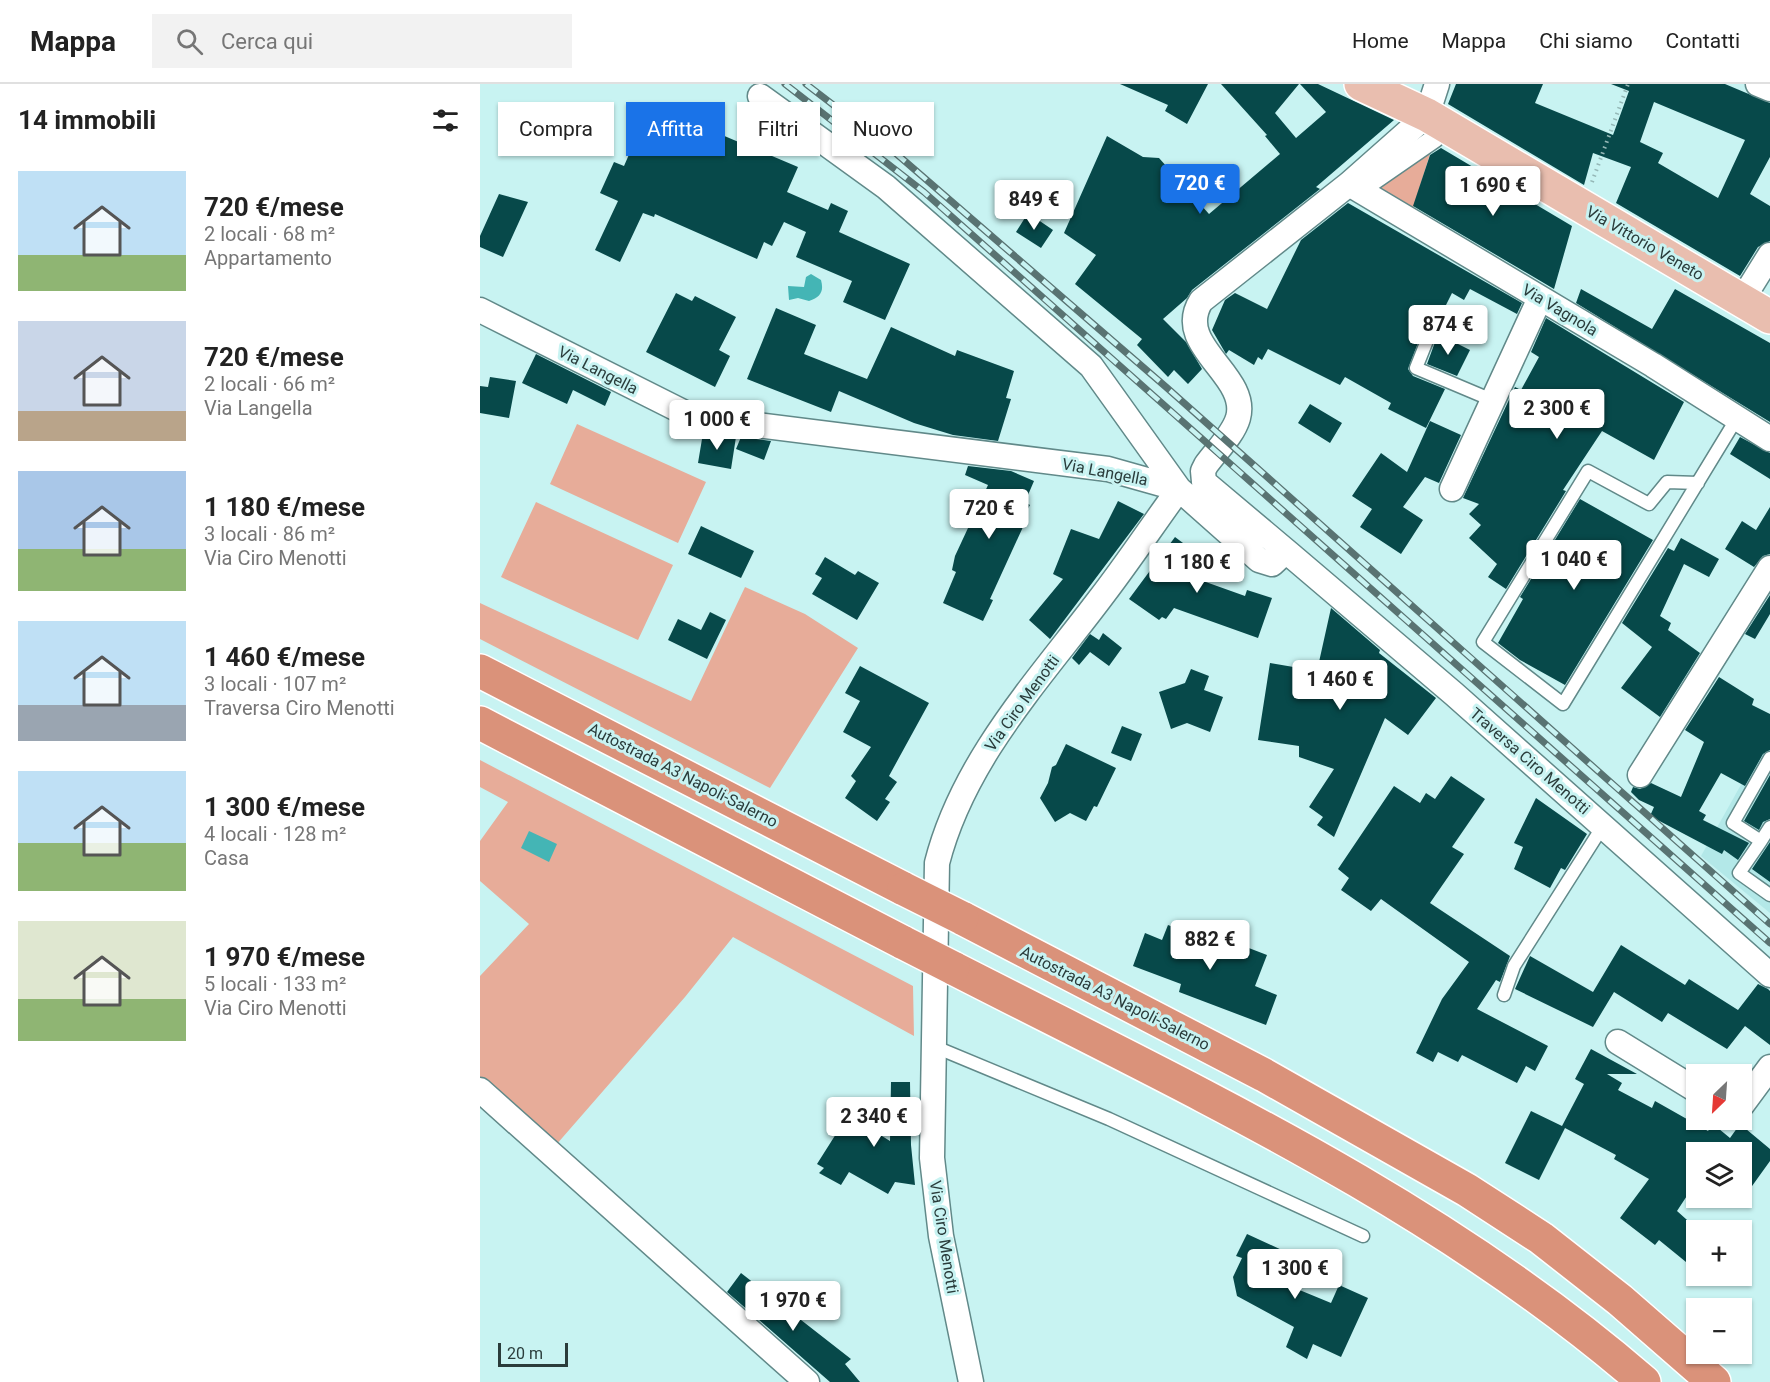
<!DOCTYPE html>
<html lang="it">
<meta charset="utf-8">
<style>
body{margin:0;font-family:Roboto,sans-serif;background:#f2f2f2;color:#222;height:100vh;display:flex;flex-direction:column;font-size:22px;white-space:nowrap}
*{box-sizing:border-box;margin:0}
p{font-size:20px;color:#767676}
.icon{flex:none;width:33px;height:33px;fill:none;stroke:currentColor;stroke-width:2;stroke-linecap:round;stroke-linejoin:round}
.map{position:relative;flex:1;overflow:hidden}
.panel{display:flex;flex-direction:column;background:#fff;width:480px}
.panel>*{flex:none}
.guide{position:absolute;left:18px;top:18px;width:570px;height:54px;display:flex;gap:12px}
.needle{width:39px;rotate:205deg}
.tools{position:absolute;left:1206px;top:980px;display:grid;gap:12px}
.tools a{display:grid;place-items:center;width:66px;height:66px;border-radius:0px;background:#fff;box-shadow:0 2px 4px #0004;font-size:30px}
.scale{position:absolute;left:18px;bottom:15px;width:70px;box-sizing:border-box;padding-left:6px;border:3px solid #2a3c3b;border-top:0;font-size:16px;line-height:21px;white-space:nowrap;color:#2a3c3b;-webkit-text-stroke:4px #c8f3f2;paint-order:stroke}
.price{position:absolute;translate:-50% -51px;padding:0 14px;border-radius:6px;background:#fff;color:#222;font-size:20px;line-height:39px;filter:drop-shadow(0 2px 3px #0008)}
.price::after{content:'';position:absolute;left:50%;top:36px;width:18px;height:14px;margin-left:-9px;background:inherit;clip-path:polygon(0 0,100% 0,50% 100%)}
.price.on{background:#1a73e8;color:#fff}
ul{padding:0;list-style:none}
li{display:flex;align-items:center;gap:18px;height:150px;padding:0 18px}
li span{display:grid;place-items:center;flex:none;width:168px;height:120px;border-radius:0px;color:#555}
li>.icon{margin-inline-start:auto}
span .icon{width:72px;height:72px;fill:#fffc;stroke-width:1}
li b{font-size:26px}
h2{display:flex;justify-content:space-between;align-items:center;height:72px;padding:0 18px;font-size:26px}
.tag{padding:0 21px;border-radius:0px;background:#fff;box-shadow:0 2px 4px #0004;font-size:21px;line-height:54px}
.tag.on{background:#1a73e8;color:#fff}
header{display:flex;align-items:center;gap:36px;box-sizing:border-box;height:84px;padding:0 30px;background:#fff;border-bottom:2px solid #e0e0e0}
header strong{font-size:28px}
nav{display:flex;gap:33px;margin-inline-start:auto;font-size:21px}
.search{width:420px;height:54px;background:#f2f2f2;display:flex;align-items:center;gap:15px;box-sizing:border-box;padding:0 21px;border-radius:0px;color:#767676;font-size:22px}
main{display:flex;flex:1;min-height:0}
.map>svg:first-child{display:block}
.built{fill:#b3e8e8}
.green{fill:#e7ac99}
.water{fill:#44b5b5}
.building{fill:#07494a;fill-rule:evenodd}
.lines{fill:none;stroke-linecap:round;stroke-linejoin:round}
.service-casing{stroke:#618989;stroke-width:15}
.pedestrian-casing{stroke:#618989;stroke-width:21}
.minor-casing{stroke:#618989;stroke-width:27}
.primary-casing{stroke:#fff;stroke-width:36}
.motorway-casing{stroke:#fff;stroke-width:36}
.path{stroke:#94b7b6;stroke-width:4;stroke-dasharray:1.5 4.5;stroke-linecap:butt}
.service{stroke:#fff;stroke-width:12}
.pedestrian{stroke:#fff;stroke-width:18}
.minor{stroke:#fff;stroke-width:24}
.primary{stroke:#e9beaf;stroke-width:33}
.motorway{stroke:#da927a;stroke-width:33}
.rail-casing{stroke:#597372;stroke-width:7}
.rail{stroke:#c8f3f2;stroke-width:4.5;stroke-dasharray:14;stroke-linecap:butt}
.motorway-bridge-casing{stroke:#fff;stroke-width:36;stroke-linecap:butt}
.motorway-bridge{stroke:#da927a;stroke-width:33}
.labels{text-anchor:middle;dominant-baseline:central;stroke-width:6;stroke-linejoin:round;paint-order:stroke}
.street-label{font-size:16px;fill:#2a3c3b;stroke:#c8f3f2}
</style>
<header>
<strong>Mappa</strong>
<div class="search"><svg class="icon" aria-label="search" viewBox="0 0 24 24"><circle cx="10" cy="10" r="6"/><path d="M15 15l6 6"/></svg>Cerca qui</div>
<nav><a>Home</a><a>Mappa</a><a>Chi siamo</a><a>Contatti</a></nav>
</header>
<main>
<section class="panel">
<h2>14 immobili<svg class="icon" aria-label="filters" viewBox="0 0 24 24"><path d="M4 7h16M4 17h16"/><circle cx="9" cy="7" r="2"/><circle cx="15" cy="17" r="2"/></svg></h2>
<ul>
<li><span style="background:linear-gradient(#bfe0f5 70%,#8fb573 0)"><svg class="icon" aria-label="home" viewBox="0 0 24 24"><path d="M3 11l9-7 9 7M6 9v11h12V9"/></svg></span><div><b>720 €/mese</b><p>2 locali · 68 m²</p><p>Appartamento</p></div></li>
<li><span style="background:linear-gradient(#c9d6e8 75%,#b9a48a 0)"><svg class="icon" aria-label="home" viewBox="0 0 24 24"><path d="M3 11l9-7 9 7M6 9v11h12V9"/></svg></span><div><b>720 €/mese</b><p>2 locali · 66 m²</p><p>Via Langella</p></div></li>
<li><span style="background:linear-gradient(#a9c7e8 65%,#8fb573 0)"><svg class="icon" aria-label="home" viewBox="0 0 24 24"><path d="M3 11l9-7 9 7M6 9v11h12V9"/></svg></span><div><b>1 180 €/mese</b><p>3 locali · 86 m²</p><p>Via Ciro Menotti</p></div></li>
<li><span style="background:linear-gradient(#bfe0f5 70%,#9aa5b1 0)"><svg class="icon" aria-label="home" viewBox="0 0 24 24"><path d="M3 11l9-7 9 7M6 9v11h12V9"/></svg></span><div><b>1 460 €/mese</b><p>3 locali · 107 m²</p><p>Traversa Ciro Menotti</p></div></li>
<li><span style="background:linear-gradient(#bfe0f5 60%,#8fb573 0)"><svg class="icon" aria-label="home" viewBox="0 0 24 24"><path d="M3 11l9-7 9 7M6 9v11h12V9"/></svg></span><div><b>1 300 €/mese</b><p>4 locali · 128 m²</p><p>Casa</p></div></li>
<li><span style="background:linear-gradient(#dfe7d0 65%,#8fb573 0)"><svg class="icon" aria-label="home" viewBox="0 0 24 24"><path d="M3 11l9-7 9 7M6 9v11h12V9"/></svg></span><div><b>1 970 €/mese</b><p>5 locali · 133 m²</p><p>Via Ciro Menotti</p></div></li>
</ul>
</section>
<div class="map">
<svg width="1290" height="1298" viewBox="0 0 1290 1298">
<rect width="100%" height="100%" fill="#c8f3f2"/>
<path class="built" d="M 1290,649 L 1290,829 L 1221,772 Z"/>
<path class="green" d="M 955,54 L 931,131 L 887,101 Z
M 97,340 L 226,398 L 198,459 L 70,400 Z
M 56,418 L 193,481 L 158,556 L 21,493 Z
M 265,503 L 325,530 L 378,564 L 290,704 L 0,555 L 0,519 L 211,617 Z
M 0,676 L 433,902 L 434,952 L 253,853 L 205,913 L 76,1061 L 0,994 L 0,892 L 49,840 L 0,797 L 0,757 L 28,718 L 0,703 Z"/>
<path class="water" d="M 331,190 L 341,196 C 344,207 341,213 329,217 L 318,214 L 309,216 L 308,202 L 324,203 L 326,193 Z
M 49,747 L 77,760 L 69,778 L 41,764 Z"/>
<path class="building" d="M 640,0 L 728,0 L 707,40 L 685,27 L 688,21 Z
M 741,0 L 819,0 L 795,29 L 816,54 L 846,28 L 820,0 L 838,0 L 914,36 L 836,103 L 840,105 L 712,206 L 707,214 L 683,235 L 706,258 L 722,285 L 708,300 L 694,286 L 688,293 L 657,261 L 662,255 L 595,200 L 616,171 L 584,149 L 627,52 L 663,73 L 679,74 L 729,130 L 800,70 L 785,52 L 787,51 Z
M 976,0 L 1063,0 L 1055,19 L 1133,51 L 1149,7 L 1131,0 L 1245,0 L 1290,19 L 1290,73 L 1270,110 L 1290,122 L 1290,157 L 1278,163 L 1260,192 L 1136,119 L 1151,83 L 1113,69 L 1104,101 L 968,20 ZM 1174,18 L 1265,56 L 1238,114 L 1178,79 L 1183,69 L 1160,58 Z
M 161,43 L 225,72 L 235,48 L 318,83 L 307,108 L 348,126 L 351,119 L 368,127 L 359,148 L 430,180 L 405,236 L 363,218 L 372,197 L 316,173 L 326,148 L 304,138 L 292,162 L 284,158 L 277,175 L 175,130 L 174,133 L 163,129 L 140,178 L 115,166 L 138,117 L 120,109 L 134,78 L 144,82 Z
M 961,64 L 1092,142 L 1074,205 L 933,122 L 950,71 Z
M 19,110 L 48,118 L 23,173 L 0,163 L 0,152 Z
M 868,119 L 1042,219 L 1037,230 L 990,205 L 984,216 L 972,209 L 960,233 L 953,231 L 948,233 L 928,285 L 933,292 L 965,305 L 946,344 L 908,325 L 911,319 L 865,293 L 860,301 L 788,265 L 782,276 L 778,273 L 774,281 L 749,266 L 746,270 L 732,246 L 745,216 L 755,209 L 787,225 L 821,156 Z
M 548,129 L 573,146 L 561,164 L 536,148 Z
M 1101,205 L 1172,245 L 1195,205 L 1290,259 L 1290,338 L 1096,219 Z
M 196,209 L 212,217 L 215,212 L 256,233 L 239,266 L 250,272 L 235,303 L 166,268 Z
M 296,224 L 336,241 L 324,270 L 387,295 L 411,243 L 475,272 L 477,266 L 534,287 L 526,314 L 531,315 L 518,357 L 473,351 L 434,339 L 359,307 L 351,328 L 267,295 Z
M 1066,234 L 1204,318 L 1174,376 L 1122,347 L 1083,406 L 1086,407 L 1026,505 L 1008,493 L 1017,480 L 989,454 L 1001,441 L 989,430 L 999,420 L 983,414 L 1035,303 L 1041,306 L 1059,273 L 1051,268 Z
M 958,250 L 990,266 L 977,292 L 947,280 Z
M 56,270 L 131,308 L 125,322 L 93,306 L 87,320 L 42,299 Z
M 10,293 L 36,297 L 29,334 L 0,329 L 0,302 L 8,303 Z
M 830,320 L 862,339 L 850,359 L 818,339 Z
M 950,337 L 981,351 L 959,399 L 945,393 L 923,423 L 943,436 L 921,470 L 880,443 L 892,425 L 872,412 L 901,369 L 927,388 Z
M 223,349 L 256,353 L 251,385 L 218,379 Z
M 261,353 L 291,357 L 284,376 L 256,365 Z
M 1260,353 L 1290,369 L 1290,395 L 1250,370 Z
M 488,382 L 531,387 L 554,397 L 545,418 L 550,421 L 545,430 L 548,432 L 510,515 L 513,516 L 503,537 L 463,519 L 476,488 L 472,486 L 475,472 L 508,401 L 485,391 Z
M 1100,415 L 1173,456 L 1085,601 L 1040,576 L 1018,559 L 1043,515 L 1040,513 Z
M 638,417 L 664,430 L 570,555 L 549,536 L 583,495 L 573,490 L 591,445 L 619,455 Z
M 1290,423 L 1290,470 L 1283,472 L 1274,483 L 1245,465 L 1262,437 L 1276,446 Z
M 221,442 L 274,467 L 261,494 L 208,470 Z
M 695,453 L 723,474 L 709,492 L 765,512 L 767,506 L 792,514 L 778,554 L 694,524 L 686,535 L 682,533 L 679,536 L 649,515 Z
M 1201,454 L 1239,475 L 1229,493 L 1204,480 L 1180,532 L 1191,539 L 1188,546 L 1220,569 L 1180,633 L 1141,604 L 1172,563 L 1142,539 L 1188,464 L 1194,467 Z
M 345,473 L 375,491 L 378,487 L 399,499 L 377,536 L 332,510 L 342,494 L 335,490 Z
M 1290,511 L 1290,530 L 1275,555 L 1265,550 Z
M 851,524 L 900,566 L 899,569 L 956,614 L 928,651 L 905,634 L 854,753 L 837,741 L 843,733 L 829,723 L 854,685 L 819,673 L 819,662 L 778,656 L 790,579 L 837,587 Z
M 230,528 L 246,536 L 227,575 L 188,556 L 198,535 L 221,546 Z
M 623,549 L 642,564 L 629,582 L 610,568 L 599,581 L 592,574 L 610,550 L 619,556 Z
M 380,582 L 449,619 L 409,692 L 417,698 L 405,715 L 410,718 L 397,737 L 365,714 L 376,697 L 371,692 L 391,663 L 363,648 L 380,617 L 365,609 Z
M 711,585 L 729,592 L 724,606 L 743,613 L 730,648 L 707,639 L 691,645 L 679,608 L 705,599 Z
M 1239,593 L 1274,615 L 1272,621 L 1290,630 L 1290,666 L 1283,670 L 1265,702 L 1241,689 L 1219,727 L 1226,731 L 1223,736 L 1269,759 L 1258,776 L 1244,766 L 1242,770 L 1170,732 L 1174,723 L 1159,716 L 1151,708 L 1153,703 L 1160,705 L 1171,699 L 1201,713 L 1224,658 L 1205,646 Z
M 642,642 L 662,650 L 651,677 L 631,669 Z
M 586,660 L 636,684 L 617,723 L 614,722 L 606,737 L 590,729 L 575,738 L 560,714 L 568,699 L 572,683 L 576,681 Z
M 1290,691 L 1290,735 L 1283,738 L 1279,746 L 1264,737 Z
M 971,692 L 1005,715 L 972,763 L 984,770 L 950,819 L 1030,872 L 1020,898 L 1016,896 L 997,925 L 1068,962 L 1055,987 L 1046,982 L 1037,999 L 982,971 L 978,978 L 958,968 L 953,978 L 936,969 L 962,915 L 989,878 L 901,815 L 891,827 L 861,806 L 869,794 L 858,785 L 914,702 L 940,719 L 946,709 L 955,715 Z
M 1056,714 L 1107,750 L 1085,786 L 1081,784 L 1070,804 L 1034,785 L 1043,763 L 1034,759 Z
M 1290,758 L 1290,798 L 1272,785 Z
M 688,841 L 732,858 L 735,851 L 787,871 L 775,902 L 797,911 L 786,941 L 699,908 L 701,900 L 653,882 L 665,849 L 682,856 Z
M 1141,861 L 1205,901 L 1209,895 L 1258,926 L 1278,900 L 1288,905 L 1290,907 L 1290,961 L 1265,942 L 1247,965 L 1188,929 L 1182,938 L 1134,908 L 1113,943 L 1035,905 L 1050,872 L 1113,908 Z
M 1111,965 L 1157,990 L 1127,990 L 1142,999 L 1138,1006 L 1172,1024 L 1175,1017 L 1228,1047 L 1233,1040 L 1250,1054 L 1260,1040 L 1290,1065 L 1290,1077 L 1262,1116 L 1262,1068 L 1216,1068 L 1216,1098 L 1197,1127 L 1216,1144 L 1216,1162 L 1206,1178 L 1179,1156 L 1175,1161 L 1140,1134 L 1169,1095 L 1134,1075 L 1136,1071 L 1085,1044 L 1059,1096 L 1025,1079 L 1051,1027 L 1082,1042 L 1104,1000 L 1095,995 Z
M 411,998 L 430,998 L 431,1061 L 435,1101 L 415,1098 L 408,1110 L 369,1088 L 361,1101 L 339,1089 L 344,1084 L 337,1080 L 368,1031 L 410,1057 Z
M 767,1150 L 817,1173 L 805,1200 L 851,1219 L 859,1201 L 888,1214 L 861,1273 L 833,1260 L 827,1275 L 806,1263 L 814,1243 L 757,1212 L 753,1193 L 762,1174 L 756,1172 Z
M 261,1189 L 371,1275 L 365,1280 L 380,1298 L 350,1298 L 247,1208 Z"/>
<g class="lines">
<g class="service-casing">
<path id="service" d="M 954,239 L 936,284 L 1012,316
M 1218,399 L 1187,398 L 1169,420 L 1108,387 L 1003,558 L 1083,620 L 1257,334
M 1290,674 L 1253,739 L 1281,757 L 1290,743
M 1281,757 L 1259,789 L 1290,811
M 1024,911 L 1034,882 L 1123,742
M 453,962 L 629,1035 L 883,1152"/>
</g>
<g class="pedestrian-casing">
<path id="pedestrian" d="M 887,101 L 955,54"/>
</g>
<g class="minor-casing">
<path id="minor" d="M 1278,0 L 1290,5
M 869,100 L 1173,281 L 1290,355
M 1262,216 L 1290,171
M 0,226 L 213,333 L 628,385 L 699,405 L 611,282 L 406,103 L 280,12
M 972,405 L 1060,214
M 806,467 L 974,610 L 1290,891
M 1160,691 L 1290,484
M 1138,958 L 1216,1006
M 0,1006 L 327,1298
M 1262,1021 L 1290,983
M 491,1298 L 461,1152 L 452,1074 L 457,779 C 483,677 557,598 619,516 C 647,480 672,442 699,405 L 779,476 L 792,480 L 806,467 L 724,398 L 723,387 L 726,381 C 736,367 753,351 758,334 C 770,291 693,262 721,217 L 869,100 L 947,31 L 957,0"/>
</g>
<g class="primary-casing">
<path id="primary" d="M 881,0 L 947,31 L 1290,233"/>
</g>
<g class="motorway-casing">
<path id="motorway" d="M 0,587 L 424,805
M 0,639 L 424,859
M 482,834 L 784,991 L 987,1106 L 1061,1154 L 1140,1216 L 1234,1298
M 473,884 C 713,1007 959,1120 1164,1298"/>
</g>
<path class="path" d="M 1112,98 L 1148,0"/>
<use href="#service" class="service"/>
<use href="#pedestrian" class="pedestrian"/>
<use href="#minor" class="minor"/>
<use href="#primary" class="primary"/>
<use href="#motorway" class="motorway"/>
<g class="rail-casing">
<path id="rail" d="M 305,0 L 444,108 L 1290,859
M 326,0 L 412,66 L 686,303 L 1290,840"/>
</g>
<use href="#rail" class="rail"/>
<g class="motorway-bridge-casing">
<path id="motorway-bridge" d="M 424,805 L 482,834
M 424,859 L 473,884"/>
</g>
<use href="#motorway-bridge" class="motorway-bridge"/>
</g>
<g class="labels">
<g class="street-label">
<text transform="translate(1165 159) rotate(30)">Via Vittorio Veneto</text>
<text transform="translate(1080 226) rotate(31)">Via Vagnola</text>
<text transform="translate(118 286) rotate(27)">Via Langella</text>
<text transform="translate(625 388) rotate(11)">Via Langella</text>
<text transform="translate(542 619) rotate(-54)">Via Ciro Menotti</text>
<text transform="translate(1050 677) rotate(41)">Traversa Ciro Menotti</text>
<text transform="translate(203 691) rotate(27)">Autostrada A3 Napoli-Salerno</text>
<text transform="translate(635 914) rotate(27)">Autostrada A3 Napoli-Salerno</text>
<text transform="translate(464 1153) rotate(81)">Via Ciro Menotti</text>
</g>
</g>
</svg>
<div class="tools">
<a><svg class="needle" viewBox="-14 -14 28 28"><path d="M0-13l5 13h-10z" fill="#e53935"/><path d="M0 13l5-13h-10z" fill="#767676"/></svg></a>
<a><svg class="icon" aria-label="layers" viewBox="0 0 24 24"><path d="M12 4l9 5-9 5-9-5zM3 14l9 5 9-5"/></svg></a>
<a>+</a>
<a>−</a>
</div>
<div class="scale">20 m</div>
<b class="price on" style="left:720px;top:131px">720 €</b>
<b class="price" style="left:1013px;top:133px">1 690 €</b>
<b class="price" style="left:554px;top:147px">849 €</b>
<b class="price" style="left:968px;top:272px">874 €</b>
<b class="price" style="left:1077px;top:356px">2 300 €</b>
<b class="price" style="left:237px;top:367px">1 000 €</b>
<b class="price" style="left:509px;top:456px">720 €</b>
<b class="price" style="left:1094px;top:507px">1 040 €</b>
<b class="price" style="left:717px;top:510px">1 180 €</b>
<b class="price" style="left:860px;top:627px">1 460 €</b>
<b class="price" style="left:730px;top:887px">882 €</b>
<b class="price" style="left:394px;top:1064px">2 340 €</b>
<b class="price" style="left:815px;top:1216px">1 300 €</b>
<b class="price" style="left:313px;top:1248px">1 970 €</b>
<div class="guide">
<a class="tag">Compra</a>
<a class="tag on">Affitta</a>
<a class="tag">Filtri</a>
<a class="tag">Nuovo</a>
</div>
</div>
</main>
